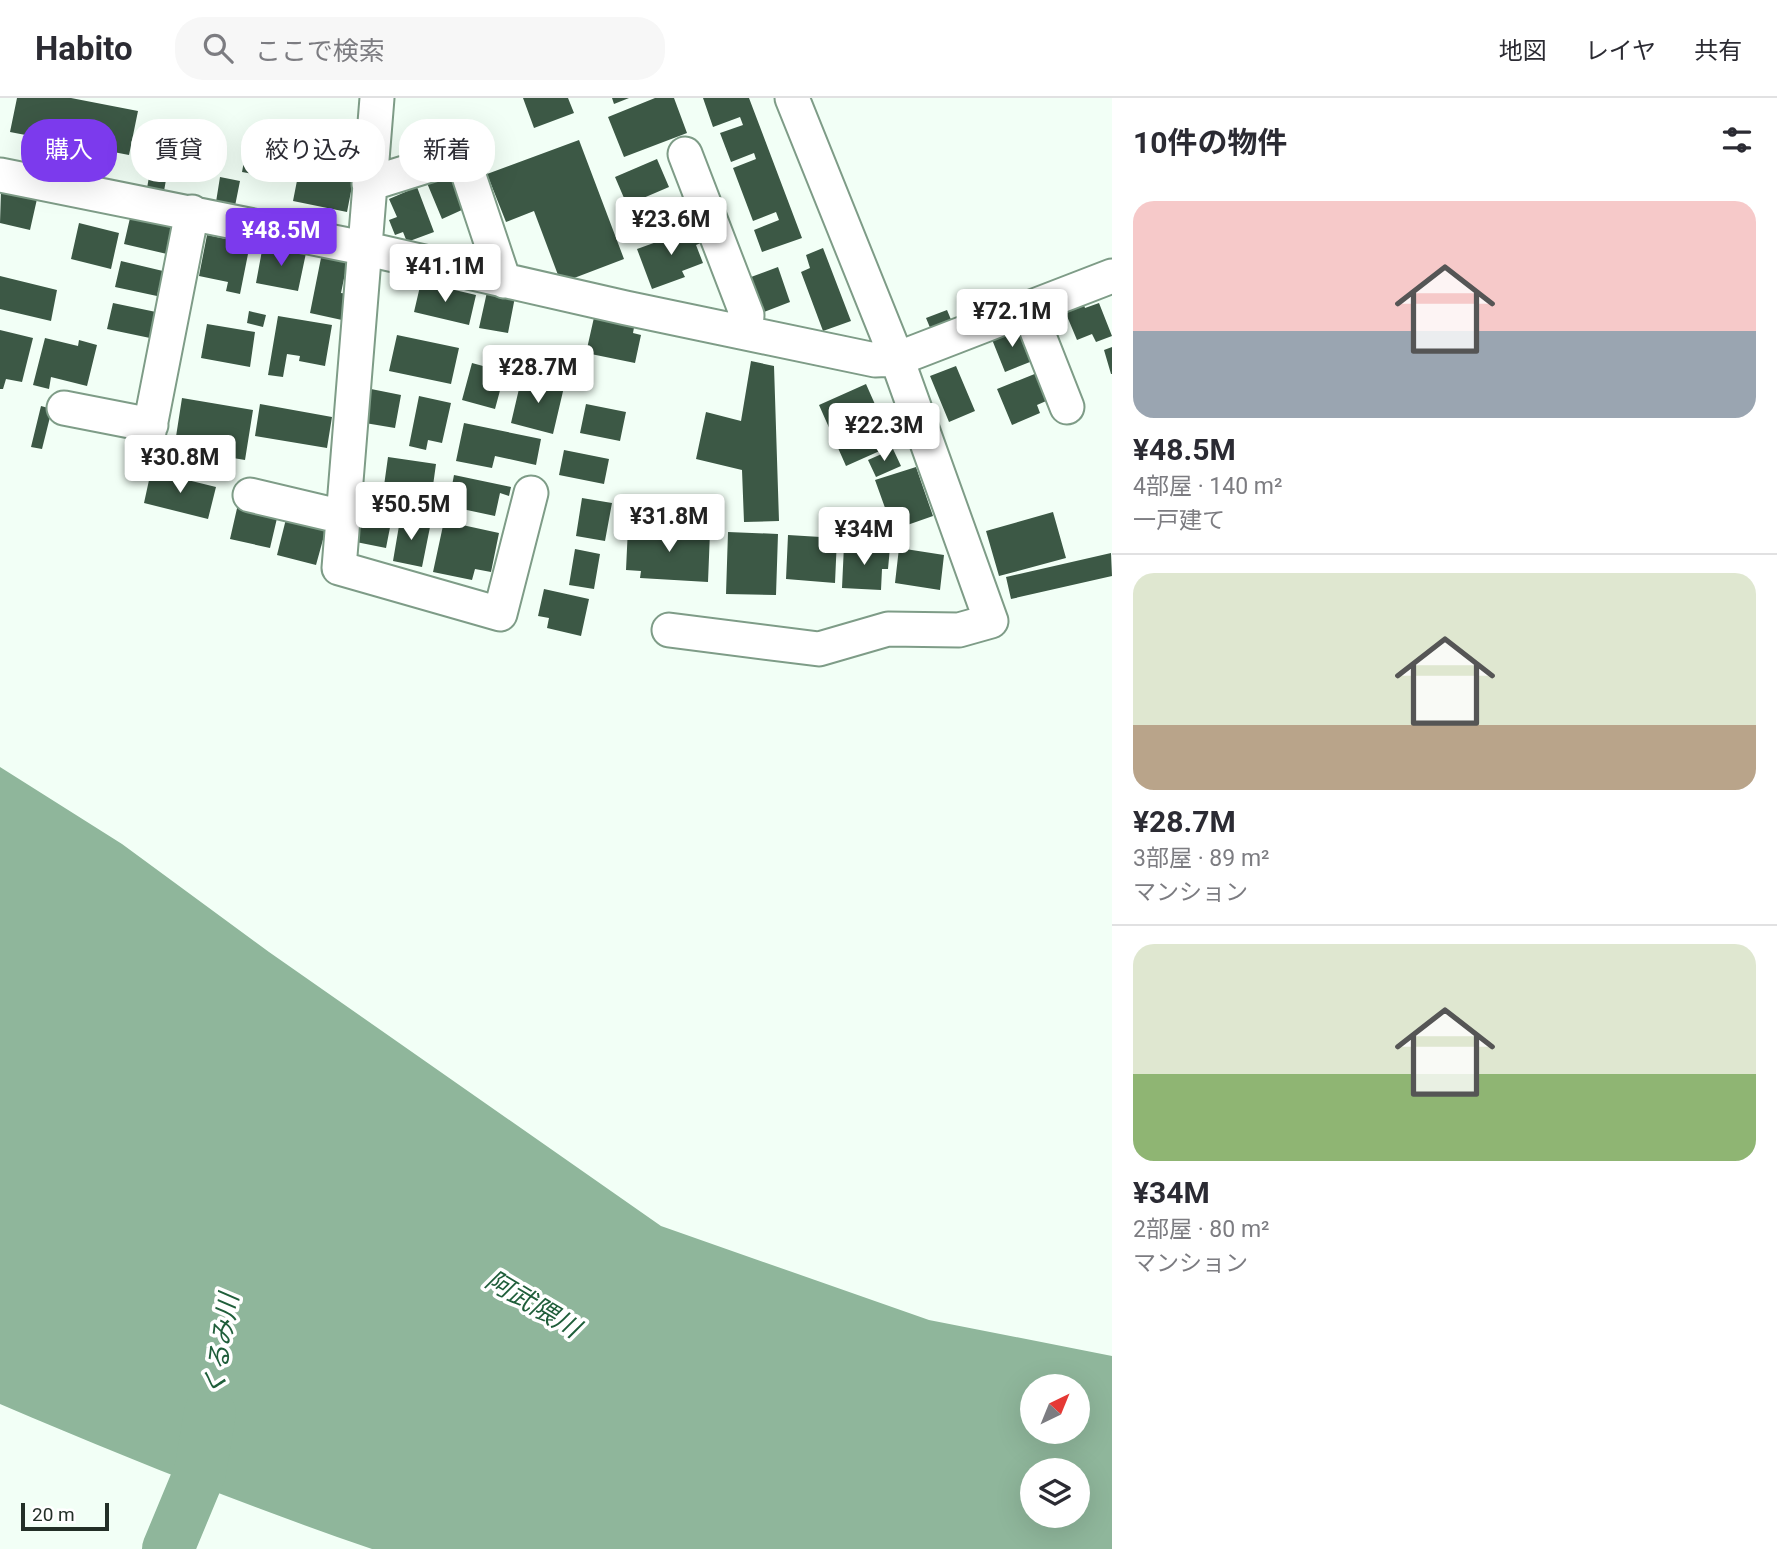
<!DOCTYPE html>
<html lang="ja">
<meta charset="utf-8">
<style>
body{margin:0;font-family:Roboto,"Noto Sans JP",sans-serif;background:#f7f7f7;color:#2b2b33;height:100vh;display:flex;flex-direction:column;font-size:26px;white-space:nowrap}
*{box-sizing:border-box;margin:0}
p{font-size:23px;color:#7c7c81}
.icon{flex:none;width:38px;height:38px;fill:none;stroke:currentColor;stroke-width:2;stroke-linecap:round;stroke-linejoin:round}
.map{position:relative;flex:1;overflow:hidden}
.panel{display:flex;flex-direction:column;background:#fff;width:665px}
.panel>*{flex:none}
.banner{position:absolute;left:21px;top:21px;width:665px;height:63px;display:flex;gap:14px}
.needle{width:46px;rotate:43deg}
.buttons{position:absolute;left:1020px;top:1276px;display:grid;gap:14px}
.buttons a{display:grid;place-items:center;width:70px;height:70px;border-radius:50%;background:#fff;box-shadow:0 7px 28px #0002;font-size:35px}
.scale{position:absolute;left:21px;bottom:18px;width:88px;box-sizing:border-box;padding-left:7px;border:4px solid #232f27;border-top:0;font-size:19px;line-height:24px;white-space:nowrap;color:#232f27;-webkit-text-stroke:5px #fff;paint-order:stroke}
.price{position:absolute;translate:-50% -60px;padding:0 16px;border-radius:7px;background:#fff;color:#222;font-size:23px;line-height:46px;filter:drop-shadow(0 2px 4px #0008)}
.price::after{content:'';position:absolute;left:50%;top:42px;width:21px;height:16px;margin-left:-10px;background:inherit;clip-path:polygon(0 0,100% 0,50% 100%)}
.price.current{background:#7c3aed;color:#fff}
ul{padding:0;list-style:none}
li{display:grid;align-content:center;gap:14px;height:371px;padding:0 21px}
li+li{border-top:2px solid #e1e1e2}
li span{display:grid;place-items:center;height:217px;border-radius:21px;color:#555}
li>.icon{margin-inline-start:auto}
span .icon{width:126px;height:126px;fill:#fffc;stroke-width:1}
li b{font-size:30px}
h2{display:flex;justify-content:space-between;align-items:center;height:84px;padding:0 21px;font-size:30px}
.pill{padding:0 24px;border-radius:28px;background:#fff;box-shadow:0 7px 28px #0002;font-size:24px;line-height:63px}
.pill.current{background:#7c3aed;color:#fff}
header{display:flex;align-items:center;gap:42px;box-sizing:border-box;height:98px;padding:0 35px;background:#fff;border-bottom:2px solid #e1e1e2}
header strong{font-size:33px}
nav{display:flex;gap:38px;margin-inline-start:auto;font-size:24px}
.search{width:490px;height:63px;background:#f7f7f7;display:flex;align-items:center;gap:18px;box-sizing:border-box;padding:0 24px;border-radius:28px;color:#7c7c81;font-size:26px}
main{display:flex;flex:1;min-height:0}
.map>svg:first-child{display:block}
.water{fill:#8fb69b;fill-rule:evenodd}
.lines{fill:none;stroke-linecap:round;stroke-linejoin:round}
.river{stroke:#8fb69b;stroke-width:52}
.building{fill:#3c5845}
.minor-casing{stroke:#7e9c87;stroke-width:37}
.minor{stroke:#fff;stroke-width:33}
.labels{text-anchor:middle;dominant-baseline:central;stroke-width:7;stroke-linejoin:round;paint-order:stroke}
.water-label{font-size:26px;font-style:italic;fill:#1f5e3a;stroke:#fff}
</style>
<header>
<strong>Habito</strong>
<div class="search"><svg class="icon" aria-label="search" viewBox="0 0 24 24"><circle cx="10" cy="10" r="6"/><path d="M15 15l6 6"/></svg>ここで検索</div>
<nav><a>地図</a><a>レイヤ</a><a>共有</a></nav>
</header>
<main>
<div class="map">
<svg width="1112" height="1451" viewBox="0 0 1112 1451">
<rect width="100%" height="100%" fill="#f2fff6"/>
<path class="water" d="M 0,669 L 122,746 L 269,854 L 661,1128 L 929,1222 L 1112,1258 L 1112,1451 L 372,1451 C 246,1408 122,1358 0,1306 ZM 1032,1288 L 1078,1288 L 1078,1334 L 1032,1334 ZM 1032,1372 L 1078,1372 L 1078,1418 L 1032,1418 Z"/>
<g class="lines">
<path class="river" d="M 168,1451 L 200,1374 L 210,1315"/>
</g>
<path class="building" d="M 17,0 L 71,0 L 138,13 L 129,57 L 10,34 Z
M 523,0 L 568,0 L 574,15 L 534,30 Z
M 612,0 L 629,0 L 614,6 Z
M 655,0 L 674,0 L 687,35 L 624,59 L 608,19 Z
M 703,0 L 749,0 L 802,140 L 762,154 L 754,132 L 779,122 L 776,114 L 753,123 L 733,70 L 756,61 L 754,55 L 731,64 L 720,35 L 743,27 L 740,19 L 713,29 Z
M 164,28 L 209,36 L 204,64 L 193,62 L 192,68 L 181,66 L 182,60 L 159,56 Z
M 249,36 L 292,45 L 285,82 L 242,74 Z
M 579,42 L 624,161 L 561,185 L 534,113 L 506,124 L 487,76 Z
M 304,47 L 347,55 L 345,66 L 356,68 L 347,114 L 293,103 Z
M 657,61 L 669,89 L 627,107 L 615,79 Z
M 150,73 L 167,76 L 163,99 L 146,96 Z
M 450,76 L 464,111 L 442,121 L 427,85 Z
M 220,79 L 240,83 L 235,108 L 216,104 Z
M 417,89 L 434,134 L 407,144 L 403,134 L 395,137 L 389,122 L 397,119 L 389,101 Z
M 1,93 L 37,101 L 30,132 L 0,125 Z
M 130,120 L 173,129 L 167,156 L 124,146 Z
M 79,125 L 119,135 L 111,171 L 71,161 Z
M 698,129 L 703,144 L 696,147 L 703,165 L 682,173 L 685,179 L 652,191 L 637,151 Z
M 207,137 L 250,146 L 240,196 L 226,193 L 228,184 L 199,178 Z
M 263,147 L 306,155 L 298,193 L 256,185 Z
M 823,150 L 851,223 L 823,233 L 801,174 L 810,170 L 806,157 Z
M 322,155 L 348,161 L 341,195 L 348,196 L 342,222 L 310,215 Z
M 121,163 L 163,173 L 157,198 L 115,189 Z
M 778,169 L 790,204 L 764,214 L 751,179 Z
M 0,178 L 57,192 L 51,223 L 0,211 Z
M 421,184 L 476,197 L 469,227 L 414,214 Z
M 487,194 L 515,199 L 508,235 L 479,230 Z
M 989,202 L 993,210 L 973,219 L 969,211 Z
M 1083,204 L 1085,210 L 1099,205 L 1112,238 L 1096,244 L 1092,236 L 1077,242 L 1064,211 Z
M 113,205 L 156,214 L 150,240 L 107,231 Z
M 947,212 L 952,224 L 931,232 L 926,220 Z
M 249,213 L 266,217 L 263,229 L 247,225 Z
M 595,215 L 635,224 L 633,235 L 641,237 L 635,265 L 586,255 Z
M 278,218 L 332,227 L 325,268 L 299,263 L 300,258 L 287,256 L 283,279 L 268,277 Z
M 207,226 L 255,234 L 250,269 L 201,260 Z
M 1017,229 L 1035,262 L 1005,274 L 991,239 Z
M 0,232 L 33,240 L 22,284 L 6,281 L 3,291 L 0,291 Z
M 397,237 L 459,250 L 451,286 L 389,273 Z
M 45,240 L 78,248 L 79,242 L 97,247 L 87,288 L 51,279 L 49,291 L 33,287 Z
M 1112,249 L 1112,276 L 1111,276 L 1104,252 Z
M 751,263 L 774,268 L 779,423 L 744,424 L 742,372 L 696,361 L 706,314 L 741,323 Z
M 472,265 L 505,274 L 495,311 L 462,302 Z
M 956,268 L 975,313 L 949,324 L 930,278 Z
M 1042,273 L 1053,300 L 1037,307 L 1040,315 L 1012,327 L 997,291 Z
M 522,278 L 564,289 L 553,336 L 511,325 Z
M 866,286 L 893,347 L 846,368 L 819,307 Z
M 371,291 L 401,297 L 395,330 L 365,325 Z
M 419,298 L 451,305 L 442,345 L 428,342 L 426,352 L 409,348 Z
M 182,300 L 253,312 L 245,362 L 221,358 L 222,353 L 175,345 Z
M 260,306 L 332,319 L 327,350 L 255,338 Z
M 586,306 L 626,314 L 620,343 L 580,335 Z
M 41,308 L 52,311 L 42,351 L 31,349 Z
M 464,325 L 541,341 L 536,367 L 495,358 L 492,370 L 456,363 Z
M 893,351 L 901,368 L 876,379 L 868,362 Z
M 564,352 L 609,361 L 604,386 L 559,377 Z
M 388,359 L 436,366 L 431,402 L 383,395 Z
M 916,369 L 933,418 L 893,432 L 875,382 Z
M 151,373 L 216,389 L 208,421 L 144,405 Z
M 454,377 L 511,389 L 509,398 L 500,395 L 495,418 L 448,408 Z
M 582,400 L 612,405 L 605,443 L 576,438 Z
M 238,406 L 278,416 L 270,450 L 230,441 Z
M 363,408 L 393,414 L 386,450 L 356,444 Z
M 1053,414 L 1066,460 L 999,478 L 986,433 Z
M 401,416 L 416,419 L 415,426 L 430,429 L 422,469 L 393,463 Z
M 287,417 L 327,427 L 316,467 L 277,457 Z
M 444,423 L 499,435 L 491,474 L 475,471 L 472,482 L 433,474 Z
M 628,429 L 710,434 L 708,484 L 640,480 L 641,473 L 626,472 Z
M 728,434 L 778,436 L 776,497 L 726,496 Z
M 788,437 L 837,440 L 835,485 L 786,481 Z
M 844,447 L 890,449 L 888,471 L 882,471 L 881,492 L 842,490 Z
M 899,450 L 944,457 L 940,492 L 895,485 Z
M 575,451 L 600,456 L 594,491 L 569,487 Z
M 1111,455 L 1112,478 L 1011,501 L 1006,479 Z
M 544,491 L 589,501 L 581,538 L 547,530 L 549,520 L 538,518 Z"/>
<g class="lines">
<g class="minor-casing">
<path id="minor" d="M 377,0 L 339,470 L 500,516 L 531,395
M 685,56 L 747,217 L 746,235
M 0,77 L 363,150 L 626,210 L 875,262 L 897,261 L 1112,178
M 369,86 L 462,57 L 504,183
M 1028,210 L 1067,309
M 64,310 L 151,327
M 145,354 L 192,114
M 250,397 L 343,419
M 669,532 L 819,551 L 888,531 L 959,532 L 991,523 L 897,261 L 792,0"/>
</g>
<use href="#minor" class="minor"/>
</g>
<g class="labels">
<g class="water-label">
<text transform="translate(533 1206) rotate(31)">阿武隈川</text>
<text transform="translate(221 1247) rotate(-81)">くるみ川</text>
</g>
</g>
</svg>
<div class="buttons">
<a><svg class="needle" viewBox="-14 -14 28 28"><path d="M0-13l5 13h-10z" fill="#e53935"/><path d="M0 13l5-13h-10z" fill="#7c7c81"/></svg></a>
<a><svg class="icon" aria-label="layers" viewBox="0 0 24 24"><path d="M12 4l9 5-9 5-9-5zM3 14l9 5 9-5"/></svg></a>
</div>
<div class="scale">20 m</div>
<b class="price" style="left:671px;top:159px">¥23.6M</b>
<b class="price current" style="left:281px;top:170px">¥48.5M</b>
<b class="price" style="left:445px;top:206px">¥41.1M</b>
<b class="price" style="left:1012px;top:251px">¥72.1M</b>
<b class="price" style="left:538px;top:307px">¥28.7M</b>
<b class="price" style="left:884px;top:365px">¥22.3M</b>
<b class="price" style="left:180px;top:397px">¥30.8M</b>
<b class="price" style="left:411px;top:444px">¥50.5M</b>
<b class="price" style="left:669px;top:456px">¥31.8M</b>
<b class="price" style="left:864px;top:469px">¥34M</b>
<div class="banner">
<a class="pill current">購入</a>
<a class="pill">賃貸</a>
<a class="pill">絞り込み</a>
<a class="pill">新着</a>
</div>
</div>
<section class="panel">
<h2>10件の物件<svg class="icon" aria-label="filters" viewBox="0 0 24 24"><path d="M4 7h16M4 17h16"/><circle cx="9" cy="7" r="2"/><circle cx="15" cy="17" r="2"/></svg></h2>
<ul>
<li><span style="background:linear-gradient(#f6c9c9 60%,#9aa5b1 0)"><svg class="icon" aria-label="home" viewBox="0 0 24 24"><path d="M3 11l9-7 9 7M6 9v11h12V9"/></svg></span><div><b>¥48.5M</b><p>4部屋 · 140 m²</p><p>一戸建て</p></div></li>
<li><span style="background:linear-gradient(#dfe7d0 70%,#b9a48a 0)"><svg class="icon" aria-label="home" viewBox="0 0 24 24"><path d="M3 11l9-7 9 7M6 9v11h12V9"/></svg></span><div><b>¥28.7M</b><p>3部屋 · 89 m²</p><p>マンション</p></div></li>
<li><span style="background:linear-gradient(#dfe7d0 60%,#8fb573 0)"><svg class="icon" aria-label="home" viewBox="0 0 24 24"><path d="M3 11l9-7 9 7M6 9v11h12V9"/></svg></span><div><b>¥34M</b><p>2部屋 · 80 m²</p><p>マンション</p></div></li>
</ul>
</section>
</main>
